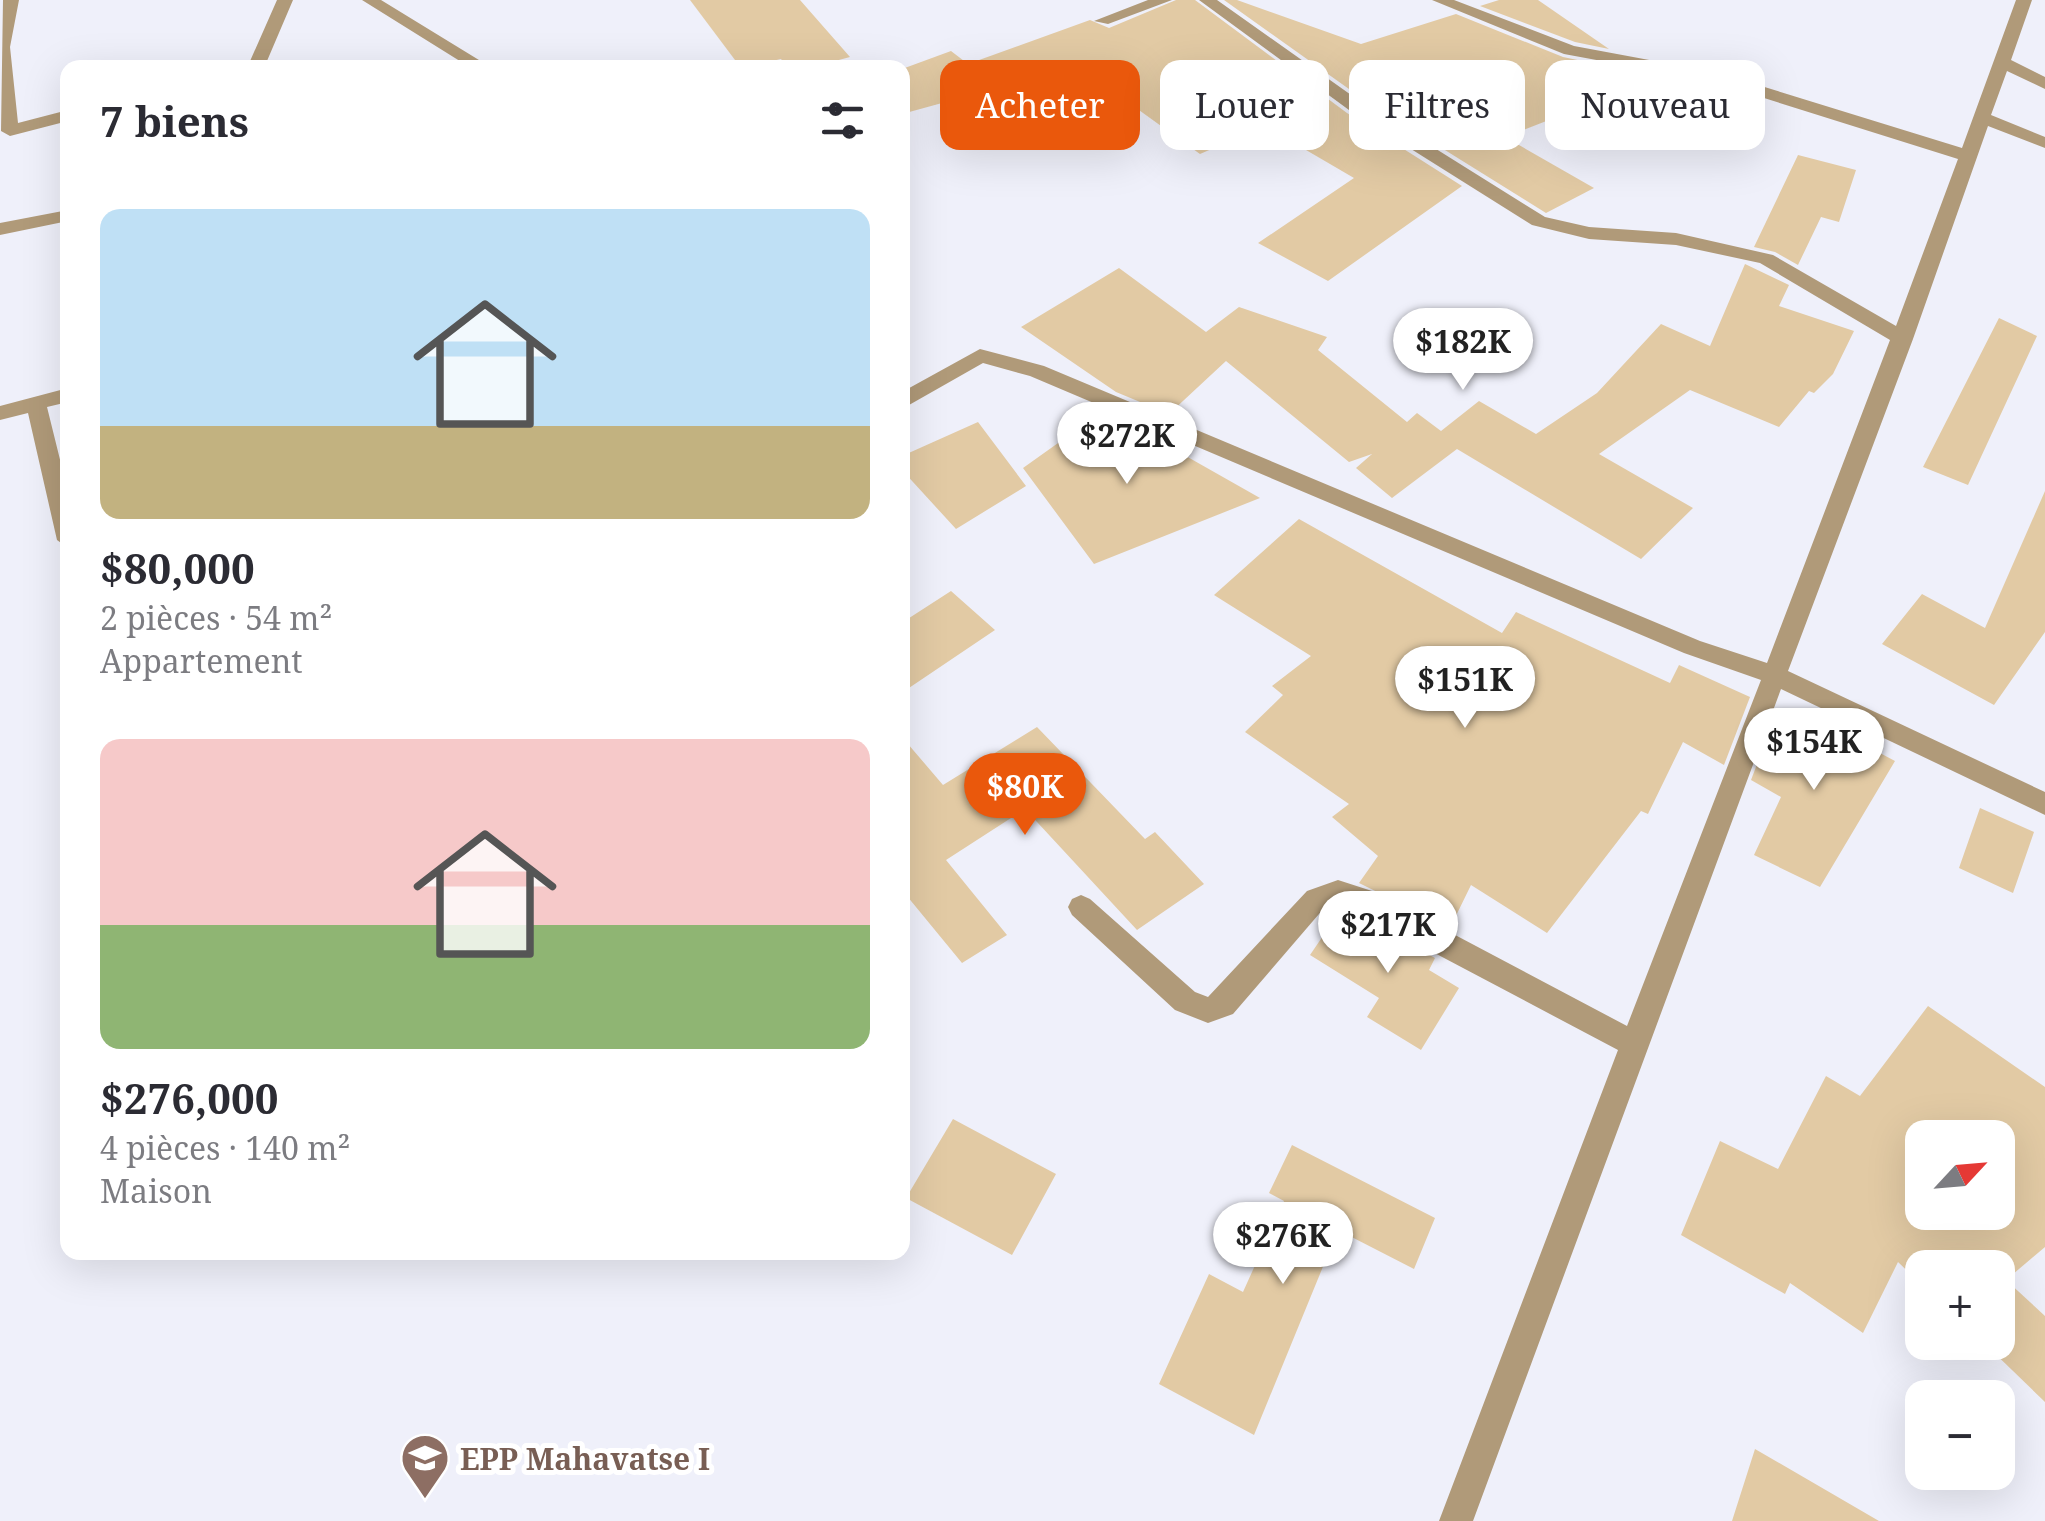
<!DOCTYPE html>
<html lang="fr">
<meta charset="utf-8">
<style>
body{margin:0;font-family:"Noto Serif",serif;background:#f7f7f7;color:#2b2b33;height:100vh;display:flex;flex-direction:column;font-size:38px;white-space:nowrap}
*{box-sizing:border-box;margin:0}
p{font-size:32px;color:#7c7c81}
.icon{flex:none;width:55px;height:55px;fill:none;stroke:currentColor;stroke-width:2;stroke-linecap:round;stroke-linejoin:round}
.map{position:relative;flex:1;overflow:hidden}
.drawer{position:absolute;left:60px;top:60px;width:850px;height:1200px;display:flex;flex-direction:column;background:#fff;border-radius:20px;box-shadow:0 10px 40px #0002}
.drawer>*{flex:none}
.hud{position:absolute;left:940px;top:60px;width:950px;height:90px;display:flex;gap:20px}
.needle{width:65px;rotate:64deg}
.tools{position:absolute;left:1905px;top:1120px;display:grid;gap:20px}
.tools a{display:grid;place-items:center;width:110px;height:110px;border-radius:20px;background:#fff;box-shadow:0 10px 40px #0002;font-size:50px}
.price{position:absolute;translate:-50% -85px;padding:0 22px;border-radius:35px;background:#fff;color:#222;font-size:32px;line-height:65px;filter:drop-shadow(0 2px 5px #0008)}
.price::after{content:'';position:absolute;left:50%;top:60px;width:30px;height:22px;margin-left:-15px;background:inherit;clip-path:polygon(0 0,100% 0,50% 100%)}
.price.current{background:#ea580c;color:#fff}
ul{padding:0;list-style:none}
li{display:grid;align-content:center;gap:20px;height:530px;padding:0 40px}
li span{display:grid;place-items:center;height:310px;border-radius:20px;color:#555}
li>.icon{margin-inline-start:auto}
span .icon{width:180px;height:180px;fill:#fffc;stroke-width:1}
li b{font-size:42px}
h2{display:flex;justify-content:space-between;align-items:center;height:120px;padding:0 40px;font-size:42px}
.pill{padding:0 35px;border-radius:20px;background:#fff;box-shadow:0 10px 40px #0002;font-size:35px;line-height:90px}
.pill.current{background:#ea580c;color:#fff}
.map>svg:first-child{display:block}
.building{fill:#e2caa4;fill-rule:evenodd}
.lines{fill:none;stroke-linecap:round;stroke-linejoin:round}
.minor{fill:#b09a79;fill-rule:evenodd}
.labels{text-anchor:middle;dominant-baseline:central;stroke-width:10;stroke-linejoin:round;paint-order:stroke}
.near-education-label{font-size:30px;font-weight:bold;fill:#785e54;stroke:#fff;text-anchor:start}
</style>
<div class="map">
<svg width="2045" height="1521" viewBox="0 0 2045 1521">
<rect width="100%" height="100%" fill="#eff0fa"/>
<path class="building" d="M 690,0 L 800,0 L 850,57 L 809,68 L 788,68 L 781,59 L 741,68 Z
M 1176,0 L 1195,0 L 1347,113 L 1462,186 L 1328,281 L 1258,243 L 1354,178 L 1265,126 L 1200,154 L 1093,77 L 1000,127 L 953,100 L 902,114 L 902,69 L 951,51 L 968,64 L 1090,20 L 1109,28 Z
M 1224,0 L 1237,0 L 1361,44 L 1456,14 L 1563,57 L 1587,62 L 1574,68 L 1608,85 L 1554,118 L 1505,137 L 1594,188 L 1546,213 L 1363,99 Z
M 1499,0 L 1538,0 L 1609,49 L 1575,42 L 1480,6 Z
M 1798,155 L 1856,170 L 1839,222 L 1821,217 L 1798,265 L 1775,252 L 1754,247 Z
M 1745,264 L 1789,285 L 1779,306 L 1854,331 L 1833,374 L 1814,393 L 1809,391 L 1779,427 L 1690,390 L 1599,454 L 1693,508 L 1641,559 L 1457,449 L 1392,498 L 1356,468 L 1372,454 L 1349,462 L 1226,361 L 1169,414 L 1116,392 L 1021,327 L 1119,268 L 1206,332 L 1239,307 L 1327,337 L 1318,350 L 1407,422 L 1417,413 L 1441,431 L 1479,401 L 1536,434 L 1597,393 L 1661,324 L 1710,346 Z
M 1999,318 L 2037,336 L 1968,485 L 1923,467 Z
M 1103,411 L 1151,431 L 1147,434 L 1260,498 L 1094,564 L 1023,468 Z
M 978,422 L 1026,486 L 956,529 L 902,470 L 902,456 Z
M 2045,491 L 2045,632 L 1994,705 L 1882,644 L 1922,594 L 1985,628 Z
M 1299,519 L 1502,633 L 1516,612 L 1670,683 L 1679,665 L 1750,697 L 1724,765 L 1683,742 L 1648,814 L 1641,811 L 1547,933 L 1471,885 L 1450,928 L 1359,883 L 1378,856 L 1332,817 L 1349,804 L 1245,732 L 1283,695 L 1272,686 L 1311,656 L 1214,595 Z
M 951,591 L 995,630 L 903,692 L 903,622 Z
M 1795,708 L 1895,761 L 1820,887 L 1754,855 L 1781,797 L 1751,780 L 1778,709 L 1790,715 Z
M 1037,727 L 1145,839 L 1155,832 L 1204,884 L 1137,930 L 1025,809 L 946,860 L 1007,935 L 962,963 L 902,890 L 902,737 L 943,785 Z
M 1980,808 L 2034,832 L 2013,893 L 1959,868 Z
M 1342,908 L 1435,958 L 1429,970 L 1459,988 L 1421,1050 L 1367,1017 L 1379,998 L 1310,955 Z
M 1928,1006 L 2045,1087 L 2045,1247 L 2006,1280 L 2045,1316 L 2045,1402 L 1983,1342 L 1998,1342 L 1998,1268 L 1922,1268 L 1922,1285 L 1898,1262 L 1863,1333 L 1790,1283 L 1785,1294 L 1681,1235 L 1720,1141 L 1778,1169 L 1826,1076 L 1860,1096 ZM 1922,1138 L 1998,1138 L 1998,1212 L 1922,1212 Z
M 953,1119 L 1056,1174 L 1012,1255 L 906,1198 Z
M 1292,1145 L 1435,1218 L 1414,1269 L 1338,1230 L 1254,1435 L 1159,1384 L 1209,1274 L 1243,1292 L 1284,1201 L 1269,1193 Z
M 1755,1449 L 1879,1521 L 1732,1521 Z"/>
<g class="lines">
<path class="minor" d="M 3,0 L 19,0 L 10,47 L 18,123 L 68,110 L 68,121 L 10,136 L 1,131 Z
M 277,0 L 293,0 L 264,68 L 247,68 Z
M 362,0 L 381,0 L 492,68 L 471,68 Z
M 1148,0 L 1172,0 L 1108,24 L 1094,21 Z
M 1199,0 L 1217,0 L 1361,102 L 1545,217 L 1589,227 L 1676,233 L 1773,255 L 1896,326 L 1958,159 L 1710,81 L 1564,54 L 1432,0 L 1454,0 L 1574,46 L 1719,73 L 1962,148 L 2016,0 L 2032,0 L 2011,60 L 2045,77 L 2045,89 L 2007,71 L 1991,115 L 2045,137 L 2045,148 L 1988,126 L 1913,339 L 1788,671 L 2045,792 L 2045,815 L 1781,689 L 1473,1521 L 1439,1521 L 1618,1050 L 1338,902 L 1325,907 L 1233,1014 L 1208,1023 L 1175,1010 L 1072,915 L 1068,907 L 1072,899 L 1081,895 L 1090,899 L 1195,992 L 1208,997 L 1307,891 L 1338,880 L 1372,891 L 1627,1026 L 1761,680 L 1684,653 L 1030,376 L 983,363 L 902,409 L 902,392 L 980,349 L 1044,366 L 1700,641 L 1767,663 L 1890,340 L 1760,263 L 1676,245 L 1589,239 L 1532,225 L 1349,110 Z
M 68,210 L 68,221 L 0,235 L 0,223 Z
M 68,388 L 68,402 L 47,407 L 68,492 L 68,548 L 57,540 L 28,413 L 0,420 L 0,406 Z"/>
</g>
<defs>
<g id="school-pin" transform="scale(2.5)"><path d="M0 17L-7.5 6A9.5 9.5 0 1 1 7.5 6Z" fill="#8d6e63" stroke="#fff"/><path d="M0-5L7-2L0 1L-7-2ZM-4 1L0 2.5L4 1V4Q0 6-4 4Z" fill="#fff"/></g>
</defs>
<g fill-rule="evenodd">
<use href="#school-pin" x="425" y="1458"/>
</g>
<g class="labels">
<g class="near-education-label">
<text x="460" y="1458">EPP Mahavatse I</text>
</g>
</g>
</svg>
<div class="tools">
<a><svg class="needle" viewBox="-14 -14 28 28"><path d="M0-13l5 13h-10z" fill="#e53935"/><path d="M0 13l5-13h-10z" fill="#7c7c81"/></svg></a>
<a>+</a>
<a>−</a>
</div>
<b class="price" style="left:1463px;top:393px">$182K</b>
<b class="price" style="left:1127px;top:487px">$272K</b>
<b class="price" style="left:1465px;top:731px">$151K</b>
<b class="price" style="left:1814px;top:793px">$154K</b>
<b class="price current" style="left:1025px;top:838px">$80K</b>
<b class="price" style="left:1388px;top:976px">$217K</b>
<b class="price" style="left:1283px;top:1287px">$276K</b>
<div class="hud">
<a class="pill current">Acheter</a>
<a class="pill">Louer</a>
<a class="pill">Filtres</a>
<a class="pill">Nouveau</a>
</div>
<section class="drawer">
<h2>7 biens<svg class="icon" aria-label="filters" viewBox="0 0 24 24"><path d="M4 7h16M4 17h16"/><circle cx="9" cy="7" r="2"/><circle cx="15" cy="17" r="2"/></svg></h2>
<ul>
<li><span style="background:linear-gradient(#bfe0f5 70%,#c2b280 0)"><svg class="icon" aria-label="home" viewBox="0 0 24 24"><path d="M3 11l9-7 9 7M6 9v11h12V9"/></svg></span><div><b>$80,000</b><p>2 pièces · 54 m²</p><p>Appartement</p></div></li>
<li><span style="background:linear-gradient(#f6c9c9 60%,#8fb573 0)"><svg class="icon" aria-label="home" viewBox="0 0 24 24"><path d="M3 11l9-7 9 7M6 9v11h12V9"/></svg></span><div><b>$276,000</b><p>4 pièces · 140 m²</p><p>Maison</p></div></li>
</ul>
</section>
</div>
